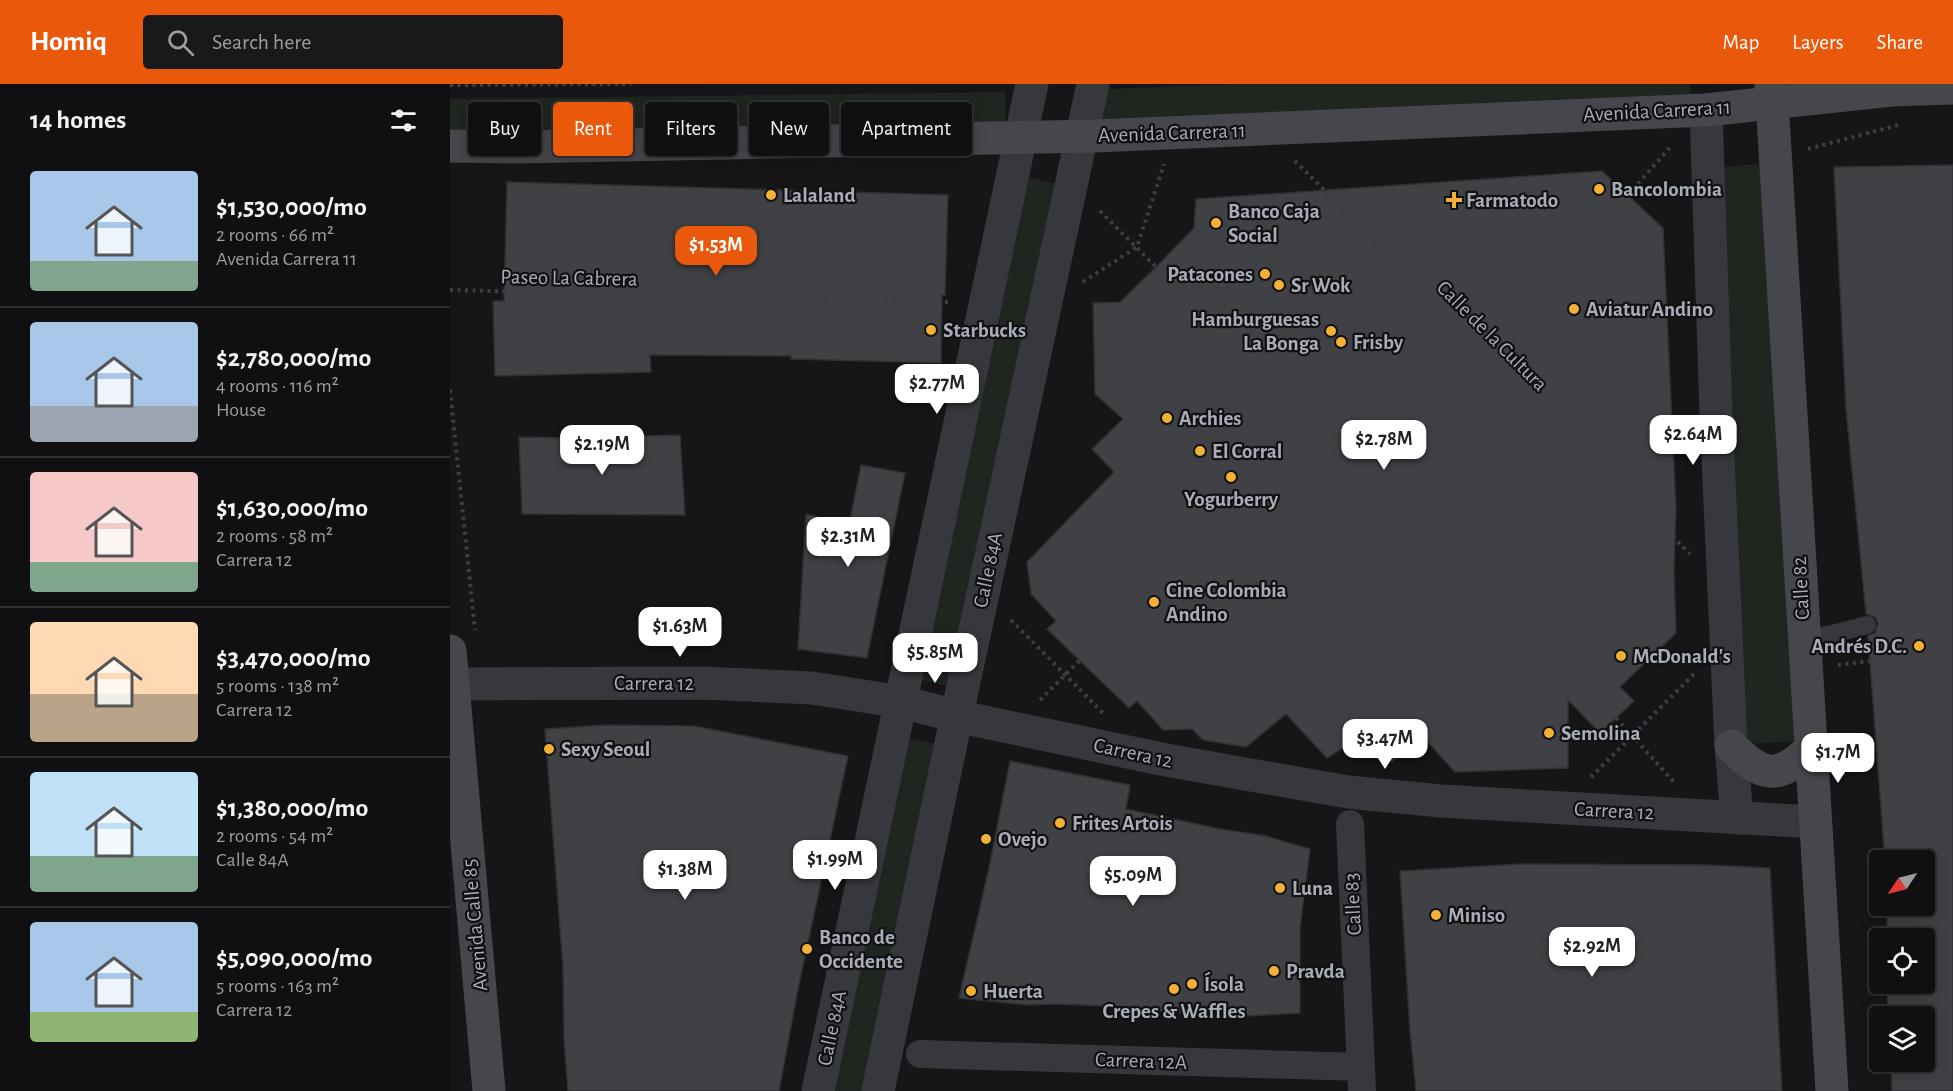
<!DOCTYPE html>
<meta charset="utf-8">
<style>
body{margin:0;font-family:"Alegreya Sans",sans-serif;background:#19191b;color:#f1f3f6;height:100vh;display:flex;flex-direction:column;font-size:22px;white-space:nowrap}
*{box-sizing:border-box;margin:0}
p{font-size:20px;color:#9c9d9f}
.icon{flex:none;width:33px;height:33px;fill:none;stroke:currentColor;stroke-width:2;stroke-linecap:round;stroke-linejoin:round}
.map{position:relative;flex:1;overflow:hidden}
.panel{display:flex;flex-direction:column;background:#101012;width:450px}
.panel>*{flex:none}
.top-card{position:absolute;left:18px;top:18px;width:570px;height:54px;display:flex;gap:12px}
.needle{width:39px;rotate:235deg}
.buttons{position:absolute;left:1419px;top:766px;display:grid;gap:12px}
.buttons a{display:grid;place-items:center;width:66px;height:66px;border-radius:6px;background:#101012;box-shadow:0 3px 15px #0003,0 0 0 2px #303032;font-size:30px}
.price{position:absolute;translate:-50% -51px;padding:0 14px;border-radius:12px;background:#fff;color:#222;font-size:20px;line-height:39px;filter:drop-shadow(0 2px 3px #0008)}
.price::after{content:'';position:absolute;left:50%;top:36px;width:18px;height:14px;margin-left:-9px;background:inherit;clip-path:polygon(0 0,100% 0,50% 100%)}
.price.current{background:#ea580c;color:#fff}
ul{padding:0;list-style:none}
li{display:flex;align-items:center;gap:18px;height:150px;padding:0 30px}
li+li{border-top:2px solid #303032}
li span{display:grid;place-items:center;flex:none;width:168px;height:120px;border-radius:6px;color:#555}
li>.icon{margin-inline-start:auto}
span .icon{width:72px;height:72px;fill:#fffc;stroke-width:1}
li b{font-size:26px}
h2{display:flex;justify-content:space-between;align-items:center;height:72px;padding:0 30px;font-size:26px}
.pill{padding:0 21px;border-radius:6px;background:#101012;box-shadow:0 3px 15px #0003,0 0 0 2px #303032;font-size:21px;line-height:54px}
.pill.current{background:#ea580c;color:#fff}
header{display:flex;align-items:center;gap:36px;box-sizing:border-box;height:84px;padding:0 30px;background:#ea580c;color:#fff}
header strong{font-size:28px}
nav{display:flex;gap:33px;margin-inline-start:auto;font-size:21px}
.search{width:420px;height:54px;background:#19191b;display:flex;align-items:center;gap:15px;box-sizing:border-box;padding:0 21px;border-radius:6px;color:#9c9d9f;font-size:22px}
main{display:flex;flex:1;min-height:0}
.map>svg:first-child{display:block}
.green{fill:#1e261f}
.building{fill:#404145;stroke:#303034;stroke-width:1.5}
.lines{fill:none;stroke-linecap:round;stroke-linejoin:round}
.path{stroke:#3d3f44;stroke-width:4;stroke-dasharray:3 4.5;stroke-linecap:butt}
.service{stroke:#37383d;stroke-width:18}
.pedestrian{stroke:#37383d;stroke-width:28}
.minor{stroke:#37383d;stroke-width:33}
.tertiary{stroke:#37383d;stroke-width:33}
.secondary{stroke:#45474d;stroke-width:33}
.poi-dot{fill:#f2b134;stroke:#111113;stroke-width:2}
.labels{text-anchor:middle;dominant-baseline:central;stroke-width:4.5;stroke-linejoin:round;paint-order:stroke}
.street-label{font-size:21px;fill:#a8adb8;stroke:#111113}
.poi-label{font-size:21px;font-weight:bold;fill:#a8adb8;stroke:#111113;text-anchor:start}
</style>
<header>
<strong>Homiq</strong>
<div class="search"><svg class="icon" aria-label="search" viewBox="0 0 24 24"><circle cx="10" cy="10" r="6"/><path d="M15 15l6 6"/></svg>Search here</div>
<nav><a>Map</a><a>Layers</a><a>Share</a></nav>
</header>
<main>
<section class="panel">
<h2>14 homes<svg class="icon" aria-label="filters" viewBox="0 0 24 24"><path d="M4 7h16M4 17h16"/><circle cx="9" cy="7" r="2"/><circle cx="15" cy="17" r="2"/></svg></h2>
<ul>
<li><span style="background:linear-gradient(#a9c7e8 75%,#7fa58c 0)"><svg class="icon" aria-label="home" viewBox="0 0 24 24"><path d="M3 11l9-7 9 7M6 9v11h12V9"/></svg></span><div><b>$1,530,000/mo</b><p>2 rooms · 66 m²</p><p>Avenida Carrera 11</p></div></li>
<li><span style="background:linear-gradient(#a9c7e8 70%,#9aa5b1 0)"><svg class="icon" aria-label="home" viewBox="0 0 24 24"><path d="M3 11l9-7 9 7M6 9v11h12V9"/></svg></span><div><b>$2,780,000/mo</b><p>4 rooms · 116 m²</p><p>House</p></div></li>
<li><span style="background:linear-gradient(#f6c9c9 75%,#7fa58c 0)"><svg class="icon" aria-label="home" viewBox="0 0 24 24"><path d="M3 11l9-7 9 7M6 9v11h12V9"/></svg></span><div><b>$1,630,000/mo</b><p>2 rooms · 58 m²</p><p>Carrera 12</p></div></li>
<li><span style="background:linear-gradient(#ffd9b3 60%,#b9a48a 0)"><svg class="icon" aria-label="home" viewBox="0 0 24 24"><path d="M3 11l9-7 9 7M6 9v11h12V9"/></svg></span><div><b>$3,470,000/mo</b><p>5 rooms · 138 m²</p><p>Carrera 12</p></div></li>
<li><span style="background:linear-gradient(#bfe0f5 70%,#7fa58c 0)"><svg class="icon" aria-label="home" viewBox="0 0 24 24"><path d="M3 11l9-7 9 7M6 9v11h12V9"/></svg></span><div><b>$1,380,000/mo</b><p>2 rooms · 54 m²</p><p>Calle 84A</p></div></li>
<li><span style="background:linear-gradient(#a9c7e8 75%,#8fb573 0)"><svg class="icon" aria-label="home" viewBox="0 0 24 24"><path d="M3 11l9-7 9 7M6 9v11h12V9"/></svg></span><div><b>$5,090,000/mo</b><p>5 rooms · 163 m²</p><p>Carrera 12</p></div></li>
</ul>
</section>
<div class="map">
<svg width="1503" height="1007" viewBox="0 0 1503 1007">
<rect width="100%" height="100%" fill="#161618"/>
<path class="green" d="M 787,0 L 1240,0 L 1241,17 L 649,40 L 657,5 Z
M 555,8 L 556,43 L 0,51 L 0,15 Z
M 1315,80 L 1346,657 L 1295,660 L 1264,83 Z
M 577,93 L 607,100 L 501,603 L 471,596 Z
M 456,653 L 486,660 L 412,1007 L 380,1007 Z"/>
<path class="building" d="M 1503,81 L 1503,1007 L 1442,1007 L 1441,978 L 1474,978 L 1474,933 L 1438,933 L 1437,900 L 1474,900 L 1474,855 L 1437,855 L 1437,822 L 1474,822 L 1474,777 L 1435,777 L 1418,552 L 1425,549 L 1428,539 L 1425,533 L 1416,530 L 1396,325 L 1384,83 Z
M 1152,87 L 1213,144 L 1226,425 L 1224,486 L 1226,549 L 1170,603 L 1184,617 L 1150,649 L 1118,616 L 1118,684 L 1005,688 L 973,653 L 942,678 L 913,652 L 877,674 L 836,630 L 796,663 L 753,656 L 742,645 L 713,646 L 687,617 L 679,624 L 597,545 L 606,537 L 581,510 L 577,478 L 664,388 L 642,365 L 673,335 L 645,310 L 643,219 L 670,218 L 706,183 L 744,144 L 746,115 Z
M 57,98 L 498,111 L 495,211 L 492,211 L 491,279 L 341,275 L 341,272 L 200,271 L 201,288 L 45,292 L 43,217 L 54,217 Z
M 230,351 L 235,431 L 72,430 L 69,353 L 122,354 Z
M 411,381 L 455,389 L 417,574 L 348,565 L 356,430 L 399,441 Z
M 156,641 L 244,642 L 398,672 L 348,905 L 329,1007 L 118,1007 L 114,955 L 113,884 L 95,645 Z
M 560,677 L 680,701 L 676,725 L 770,745 L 816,752 L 860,765 L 850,844 L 850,929 L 798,932 L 703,927 L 656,922 L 607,920 L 578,921 L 509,914 L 539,784 Z
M 1071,780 L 1255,781 L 1320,784 L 1332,1007 L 966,1007 L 960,947 L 950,787 Z"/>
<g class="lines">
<path class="path" d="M 0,1 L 181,0
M 1358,65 L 1452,40
M 845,77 L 1240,470
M 1178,111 L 1222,61
M 650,127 L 706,183
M 633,198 L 687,163 L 714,80
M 0,206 L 502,218
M 0,306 L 25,546
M 561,536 L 653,629
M 1388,581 L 1420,577
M 590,616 L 630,576
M 1166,634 L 1224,698
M 1141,693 L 1246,588"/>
<path class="service" d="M 1354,555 L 1382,550 L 1417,541"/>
<path class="pedestrian" d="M 900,740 L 912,1007
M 470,970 L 911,983"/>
<path class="minor" d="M 1256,26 L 1266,330 L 1281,662 L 1287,734
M 3,600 L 252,599 L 362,604 L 452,618 L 506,632 L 716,676 L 898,708 L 991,717 L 1365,738"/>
<path class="tertiary" d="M 368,1007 L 582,0
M 428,1007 L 509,621 L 643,0"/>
<path class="secondary" d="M 1321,0 L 1382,1007
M 0,62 L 67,63 L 645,52 L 1256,26 L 1442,6 L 1503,4
M 0,567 L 39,1007
M 1281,662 C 1312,693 1328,697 1360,665"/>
</g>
<g class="poi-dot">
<circle cx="1149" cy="105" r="6"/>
<circle cx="321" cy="111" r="6"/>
<path d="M1001 107h6v6h6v6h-6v6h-6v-6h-6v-6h6z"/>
<circle cx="766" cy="139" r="6"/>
<circle cx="815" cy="190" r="6"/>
<circle cx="829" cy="201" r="6"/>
<circle cx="1124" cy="225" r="6"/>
<circle cx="481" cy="246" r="6"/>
<circle cx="881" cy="247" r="6"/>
<circle cx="891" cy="258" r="6"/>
<circle cx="717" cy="334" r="6"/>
<circle cx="750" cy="367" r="6"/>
<circle cx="781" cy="393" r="6"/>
<circle cx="704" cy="518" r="6"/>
<circle cx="1469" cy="562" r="6"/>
<circle cx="1171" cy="572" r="6"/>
<circle cx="1099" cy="649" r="6"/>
<circle cx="99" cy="665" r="6"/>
<circle cx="610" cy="739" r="6"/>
<circle cx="536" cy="755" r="6"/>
<circle cx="830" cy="804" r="6"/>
<circle cx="986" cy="831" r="6"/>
<circle cx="357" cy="865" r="6"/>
<circle cx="824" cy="887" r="6"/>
<circle cx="742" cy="900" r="6"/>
<circle cx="724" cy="905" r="6"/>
<circle cx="521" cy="907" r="6"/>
</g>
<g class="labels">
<g class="street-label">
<text transform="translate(1207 27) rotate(-3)">Avenida Carrera 11</text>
<text transform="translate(722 49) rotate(-2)">Avenida Carrera 11</text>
<text transform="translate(119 194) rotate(1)">Paseo La Cabrera</text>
<text transform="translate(1042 252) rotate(45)">Calle de la Cultura</text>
<text transform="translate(538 486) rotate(-78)">Calle 84A</text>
<text transform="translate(1351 504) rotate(-93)">Calle 82</text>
<text x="204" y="599">Carrera 12</text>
<text transform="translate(683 669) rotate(12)">Carrera 12</text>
<text transform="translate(1164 727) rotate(3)">Carrera 12</text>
<text transform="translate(903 820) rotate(-93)">Calle 83</text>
<text transform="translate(25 841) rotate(-95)">Avenida Calle 85</text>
<text transform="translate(382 944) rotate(-78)">Calle 84A</text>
<text transform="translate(691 977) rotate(2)">Carrera 12A</text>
</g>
<g class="poi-label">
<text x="1161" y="105">Bancolombia</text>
<text x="333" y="111">Lalaland</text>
<text x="1016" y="116">Farmatodo</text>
<text x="778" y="127">Banco Caja<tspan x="778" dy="24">Social</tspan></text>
<text x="803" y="190" text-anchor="end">Patacones</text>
<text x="841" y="201">Sr Wok</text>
<text x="1136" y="225">Aviatur Andino</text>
<text x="869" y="235" text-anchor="end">Hamburguesas<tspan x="869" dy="24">La Bonga</tspan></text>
<text x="493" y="246">Starbucks</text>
<text x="903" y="258">Frisby</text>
<text x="729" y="334">Archies</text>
<text x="762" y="367">El Corral</text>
<text x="781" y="415" text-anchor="middle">Yogurberry</text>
<text x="716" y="506">Cine Colombia<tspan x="716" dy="24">Andino</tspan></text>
<text x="1457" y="562" text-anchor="end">Andrés D.C.</text>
<text x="1183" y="572">McDonald's</text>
<text x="1111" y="649">Semolina</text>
<text x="111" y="665">Sexy Seoul</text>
<text x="622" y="739">Frites Artois</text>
<text x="548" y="755">Ovejo</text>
<text x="842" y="804">Luna</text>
<text x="998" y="831">Miniso</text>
<text x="369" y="853">Banco de<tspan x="369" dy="24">Occidente</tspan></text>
<text x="836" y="887">Pravda</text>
<text x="754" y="900">Ísola</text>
<text x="533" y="907">Huerta</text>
<text x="724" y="927" text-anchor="middle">Crepes &amp; Waffles</text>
</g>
</g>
</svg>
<div class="buttons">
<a><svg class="needle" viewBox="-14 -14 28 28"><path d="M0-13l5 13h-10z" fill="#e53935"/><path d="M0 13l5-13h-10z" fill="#9c9d9f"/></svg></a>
<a><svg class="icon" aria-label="locate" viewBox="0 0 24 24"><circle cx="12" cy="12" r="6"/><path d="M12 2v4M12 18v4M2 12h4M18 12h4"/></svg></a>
<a><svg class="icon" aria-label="layers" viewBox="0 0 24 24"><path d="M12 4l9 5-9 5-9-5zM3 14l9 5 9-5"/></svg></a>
</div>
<b class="price current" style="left:266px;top:193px">$1.53M</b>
<b class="price" style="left:487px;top:331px">$2.77M</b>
<b class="price" style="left:1243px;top:382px">$2.64M</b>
<b class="price" style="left:934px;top:387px">$2.78M</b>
<b class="price" style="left:152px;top:392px">$2.19M</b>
<b class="price" style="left:398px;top:484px">$2.31M</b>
<b class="price" style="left:230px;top:574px">$1.63M</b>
<b class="price" style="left:485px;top:600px">$5.85M</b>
<b class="price" style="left:935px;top:686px">$3.47M</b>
<b class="price" style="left:1388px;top:700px">$1.7M</b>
<b class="price" style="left:385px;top:807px">$1.99M</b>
<b class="price" style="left:235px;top:817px">$1.38M</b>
<b class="price" style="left:683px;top:823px">$5.09M</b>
<b class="price" style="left:1142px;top:894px">$2.92M</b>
<div class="top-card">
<a class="pill">Buy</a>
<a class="pill current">Rent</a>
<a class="pill">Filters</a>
<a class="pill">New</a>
<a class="pill">Apartment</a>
</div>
</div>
</main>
